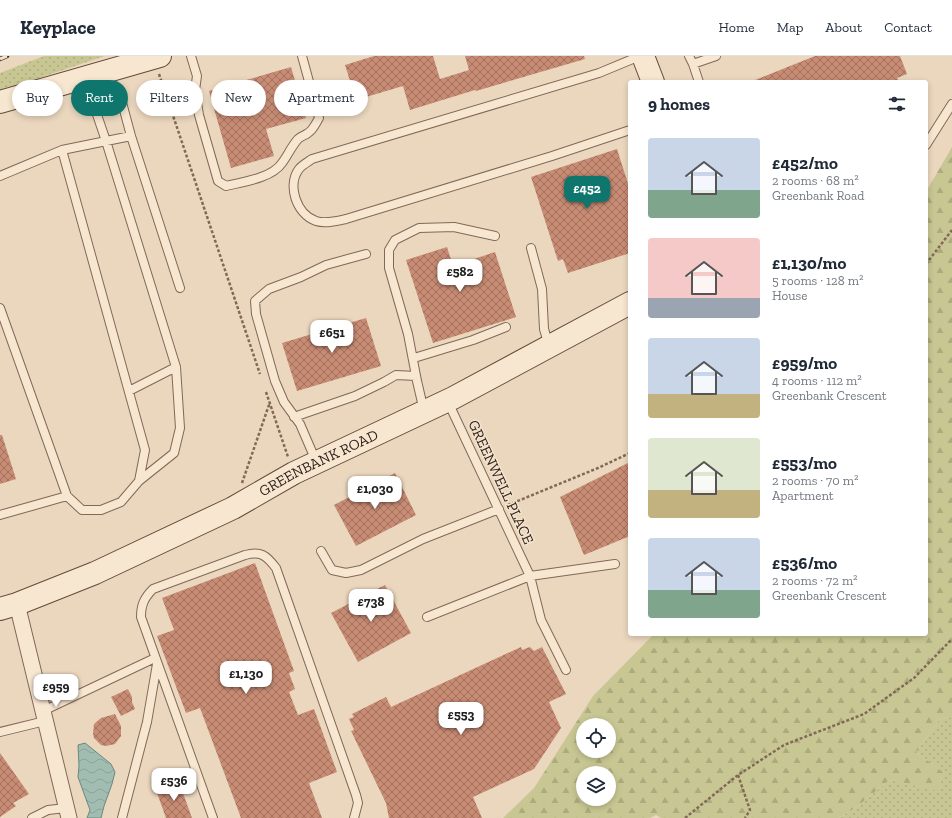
<!DOCTYPE html>
<meta charset="utf-8">
<style>
body{margin:0;font-family:"Zilla Slab",serif;background:#f2f2f3;color:#1f2937;height:100vh;display:flex;flex-direction:column;font-size:15px;white-space:nowrap}
*{box-sizing:border-box;margin:0}
p{font-size:13px;color:#747a83}
.icon{flex:none;width:22px;height:22px;fill:none;stroke:currentColor;stroke-width:2;stroke-linecap:round;stroke-linejoin:round}
.map{position:relative;flex:1;overflow:hidden}
.side{position:absolute;left:628px;top:24px;width:300px;height:556px;display:flex;flex-direction:column;background:#fff;border-radius:4px;box-shadow:0 2px 6px #0003}
.side>*{flex:none}
.hud{position:absolute;left:12px;top:24px;width:380px;height:36px;display:flex;gap:8px}
.buttons{position:absolute;left:576px;top:662px;display:grid;gap:8px}
.buttons a{display:grid;place-items:center;width:40px;height:40px;border-radius:50%;background:#fff;box-shadow:0 2px 6px #0003;font-size:20px}
.price{position:absolute;translate:-50% -34px;padding:0 9px;border-radius:8px;background:#fff;color:#222;font-size:13px;line-height:26px;filter:drop-shadow(0 1px 2px #0008)}
.price::after{content:'';position:absolute;left:50%;top:24px;width:12px;height:9px;margin-left:-6px;background:inherit;clip-path:polygon(0 0,100% 0,50% 100%)}
.price.selected{background:#0f766e;color:#fff}
ul{padding:0;list-style:none}
li{display:flex;align-items:center;gap:12px;height:100px;padding:0 20px}
li span{display:grid;place-items:center;flex:none;width:112px;height:80px;border-radius:4px;color:#555}
li>.icon{margin-inline-start:auto}
span .icon{width:48px;height:48px;fill:#fffc;stroke-width:1}
li b{font-size:17px}
h2{display:flex;justify-content:space-between;align-items:center;height:48px;padding:0 20px;font-size:17px}
.chip{padding:0 14px;border-radius:18px;background:#fff;box-shadow:0 2px 6px #0003;font-size:14px;line-height:36px}
.chip.selected{background:#0f766e;color:#fff}
header{display:flex;align-items:center;gap:24px;box-sizing:border-box;height:56px;padding:0 20px;background:#fff;border-bottom:1px solid #e0e1e3}
header strong{font-size:19px}
nav{display:flex;gap:22px;margin-inline-start:auto;font-size:14px}
.map>svg:first-child{display:block}
.grass{fill:url(#grass-dots)}
.forest{fill:url(#forest-firs);fill-rule:evenodd}
.water{fill:url(#water-waves);stroke:#69897d}
.building{fill:url(#building-cross-hatch)}
.lines{fill:none;stroke-linecap:round;stroke-linejoin:round}
.lane-casing{stroke:#826858;stroke-width:10}
.street-casing{stroke:#826858;stroke-width:17}
.secondary-casing{stroke:#644a3b;stroke-width:24}
.path{stroke:#826858;stroke-width:2.5;stroke-dasharray:3 2;stroke-linecap:butt}
.lane{stroke:#f7e6d0;stroke-width:8}
.street{stroke:#f7e6d0;stroke-width:15}
.secondary{stroke:#f7e6d0;stroke-width:22}
.rail-casing{stroke:#32231c;stroke-width:4.5}
.rail{stroke:#f3e3cd;stroke-width:3;stroke-dasharray:9;stroke-linecap:butt}
.labels{text-anchor:middle;dominant-baseline:central;stroke-width:3;stroke-linejoin:round;paint-order:stroke}
.street-label{font-size:15px;fill:#32231c;stroke:#f3e3cd}
</style>
<header>
<strong>Keyplace</strong>
<nav><a>Home</a><a>Map</a><a>About</a><a>Contact</a></nav>
</header>
<div class="map">
<svg width="952" height="762" viewBox="0 0 952 762">
<defs>
<pattern id="grass-dots" width="8" height="8" patternUnits="userSpaceOnUse"><rect width="8" height="8" fill="#c8c793"/><path d="M2 2h.1M6 6h.1" fill="none" stroke="#acab7e" stroke-width="1.8" stroke-linecap="round"/></pattern>
<pattern id="forest-firs" width="22" height="20" patternUnits="userSpaceOnUse"><rect width="22" height="20" fill="#c8c793"/><path d="M5 1l3.5 6h-7zM16 11l3.5 6h-7z" fill="#acab7e"/></pattern>
<pattern id="water-waves" width="16" height="10" patternUnits="userSpaceOnUse"><rect width="16" height="10" fill="#a1bdb1"/><path d="M0 5q4-4 8 0t8 0" fill="none" stroke="#8ba298"/></pattern>
<pattern id="building-cross-hatch" width="8" height="8" patternUnits="userSpaceOnUse"><rect width="8" height="8" fill="#c88c75"/><path d="M0 0l8 8M0 8l8-8" fill="none" stroke="#a3725f"/></pattern>
</defs>
<rect width="100%" height="100%" fill="#ebd7be"/>
<path class="grass" d="M 44,0 L 105,0 L 0,35 L 0,17 Z
M 952,661 L 952,762 L 839,762 L 858,750 L 889,724 L 938,734 L 943,716 L 916,696 L 940,663 Z"/>
<path class="forest" d="M 952,91 L 952,661 L 940,663 L 916,696 L 943,716 L 938,735 L 889,724 L 858,750 L 839,762 L 661,762 L 656,759 L 650,762 L 503,762 L 534,732 L 593,640 L 654,578 L 926,578 L 926,136 ZM 583,669 L 609,669 L 609,695 L 583,695 ZM 583,717 L 609,717 L 609,743 L 583,743 Z"/>
<path class="water" d="M 85,687 L 111,708 L 115,716 C 112,733 104,745 101,762 L 87,762 L 90,754 L 78,721 L 79,710 L 78,689 Z"/>
<path class="building" d="M 374,0 L 433,0 L 440,23 L 469,14 L 465,0 L 584,0 L 585,3 L 476,35 L 475,34 L 410,54 L 403,30 L 356,44 L 345,9 Z
M 815,0 L 900,0 L 907,18 L 897,22 L 899,26 L 750,26 Z
M 291,11 L 306,62 L 266,73 L 274,100 L 231,112 L 209,35 Z
M 617,93 L 630,134 L 630,197 L 568,217 L 563,203 L 558,205 L 531,121 Z
M 447,191 L 453,210 L 495,196 L 516,261 L 433,287 L 406,204 Z
M 366,262 L 381,310 L 297,335 L 282,287 Z
M 0,379 L 2,379 L 16,423 L 0,428 Z
M 630,406 L 630,480 L 584,499 L 560,441 Z
M 395,417 L 416,459 L 356,490 L 334,449 Z
M 255,507 L 294,615 L 289,617 L 295,633 L 289,636 L 298,659 L 314,653 L 337,716 L 309,727 L 322,762 L 241,762 L 200,652 L 186,657 L 157,580 L 174,574 L 162,542 Z
M 385,529 L 411,577 L 358,606 L 331,557 Z
M 521,591 L 522,594 L 530,591 L 534,595 L 542,591 L 566,638 L 549,646 L 561,672 L 534,713 L 473,741 L 482,762 L 389,762 L 386,747 L 351,675 L 354,674 L 349,663 L 354,661 L 352,658 L 386,641 L 391,651 Z
M 128,633 L 132,641 L 132,646 L 135,653 L 121,660 L 111,641 Z
M 115,658 L 121,670 L 121,680 L 115,688 L 106,690 L 101,689 L 94,682 L 93,678 L 94,668 L 101,662 Z
M 0,697 L 29,738 L 13,747 L 16,750 L 0,761 Z
M 179,726 L 192,762 L 166,762 L 156,734 Z"/>
<g class="lines">
<g class="lane-casing">
<path id="lane" d="M 191,0 L 197,20 L 195,34 L 199,59 L 218,125 L 226,130 C 243,126 272,122 282,107 C 288,99 291,91 298,83 C 301,80 304,80 308,77 C 313,74 316,67 319,62 L 302,0
M 689,0 L 693,8 L 716,0
M 693,8 L 699,26
M 120,39 L 131,80 L 180,232
M 93,47 L 106,85 L 176,311 L 180,372 L 174,397 L 139,425
M 630,74 L 552,100 L 346,163 C 337,165 325,168 316,165 C 296,158 287,129 299,113 C 302,109 308,106 312,103 L 599,17 L 640,0
M 926,89 L 952,48
M 0,120 L 62,94 L 131,80
M 531,192 L 542,233 L 544,273 L 549,290
M 0,252 L 67,440 L 82,454 L 101,454 L 121,446 L 139,425 L 145,394 L 62,94
M 414,302 L 473,284 L 506,271
M 129,335 L 176,311
M 448,346 L 530,520 L 541,564 L 566,614
M 424,355 L 417,325 L 408,278 L 389,212 L 389,194 L 395,184 L 419,172 L 454,171 L 495,180
M 294,361 L 355,340 L 384,326 L 396,319 L 416,320
M 316,405 L 300,368 L 284,346 L 275,325 L 256,258 L 255,245 L 269,233 L 301,221 L 326,209 L 366,198
M 0,459 L 67,440
M 321,495 L 332,514 L 346,517 L 361,514 L 423,483 L 499,453
M 427,561 L 530,520 L 615,508
M 43,655 L 155,602
M 0,676 L 45,665
M 32,762 L 48,754 L 66,752
M 122,762 L 147,666 L 157,608
M 213,762 L 141,561 C 141,549 144,542 153,533 L 245,499 C 261,495 266,499 276,512 L 356,739 L 358,747 L 354,762"/>
</g>
<g class="street-casing">
<path id="street" d="M 17,548 L 69,762"/>
</g>
<g class="secondary-casing">
<g id="secondary">
<path d="M 643,0 L 653,26"/>
<path d="M 0,46 L 160,0"/>
<path id="s1" d="M 0,553 L 17,548 L 95,517 L 233,452 L 294,417 L 453,342 L 630,247"/>
</g>
</g>
<path class="path" d="M 159,18 L 260,318
M 926,208 L 952,174
M 266,336 L 288,401
M 242,427 L 270,346
M 508,449 L 598,412 L 630,397
M 738,719 L 750,754 L 745,762
M 685,762 L 738,719 L 784,689 L 864,658 L 914,622 L 952,583"/>
<use href="#lane" class="lane"/>
<use href="#street" class="street"/>
<use href="#secondary" class="secondary"/>
<g class="rail-casing">
<path id="rail" d="M 0,3 L 7,0"/>
</g>
<use href="#rail" class="rail"/>
</g>
<g class="labels">
<g class="street-label">
<text stroke="none"><textPath href="#s1" startOffset="351">GREENBANK ROAD</textPath></text>
<text transform="translate(501 426) rotate(65)">GREENWELL PLACE</text>
</g>
</g>
</svg>
<div class="buttons">
<a><svg class="icon" aria-label="locate" viewBox="0 0 24 24"><circle cx="12" cy="12" r="6"/><path d="M12 2v4M12 18v4M2 12h4M18 12h4"/></svg></a>
<a><svg class="icon" aria-label="layers" viewBox="0 0 24 24"><path d="M12 4l9 5-9 5-9-5zM3 14l9 5 9-5"/></svg></a>
</div>
<b class="price selected" style="left:587px;top:154px">£452</b>
<b class="price" style="left:460px;top:237px">£582</b>
<b class="price" style="left:332px;top:298px">£651</b>
<b class="price" style="left:375px;top:454px">£1,030</b>
<b class="price" style="left:371px;top:567px">£738</b>
<b class="price" style="left:246px;top:639px">£1,130</b>
<b class="price" style="left:56px;top:652px">£959</b>
<b class="price" style="left:461px;top:680px">£553</b>
<b class="price" style="left:174px;top:746px">£536</b>
<div class="hud">
<a class="chip">Buy</a>
<a class="chip selected">Rent</a>
<a class="chip">Filters</a>
<a class="chip">New</a>
<a class="chip">Apartment</a>
</div>
<section class="side">
<h2>9 homes<svg class="icon" aria-label="filters" viewBox="0 0 24 24"><path d="M4 7h16M4 17h16"/><circle cx="9" cy="7" r="2"/><circle cx="15" cy="17" r="2"/></svg></h2>
<ul>
<li><span style="background:linear-gradient(#c9d6e8 65%,#7fa58c 0)"><svg class="icon" aria-label="home" viewBox="0 0 24 24"><path d="M3 11l9-7 9 7M6 9v11h12V9"/></svg></span><div><b>£452/mo</b><p>2 rooms · 68 m²</p><p>Greenbank Road</p></div></li>
<li><span style="background:linear-gradient(#f6c9c9 75%,#9aa5b1 0)"><svg class="icon" aria-label="home" viewBox="0 0 24 24"><path d="M3 11l9-7 9 7M6 9v11h12V9"/></svg></span><div><b>£1,130/mo</b><p>5 rooms · 128 m²</p><p>House</p></div></li>
<li><span style="background:linear-gradient(#c9d6e8 70%,#c2b280 0)"><svg class="icon" aria-label="home" viewBox="0 0 24 24"><path d="M3 11l9-7 9 7M6 9v11h12V9"/></svg></span><div><b>£959/mo</b><p>4 rooms · 112 m²</p><p>Greenbank Crescent</p></div></li>
<li><span style="background:linear-gradient(#dfe7d0 65%,#c2b280 0)"><svg class="icon" aria-label="home" viewBox="0 0 24 24"><path d="M3 11l9-7 9 7M6 9v11h12V9"/></svg></span><div><b>£553/mo</b><p>2 rooms · 70 m²</p><p>Apartment</p></div></li>
<li><span style="background:linear-gradient(#c9d6e8 65%,#7fa58c 0)"><svg class="icon" aria-label="home" viewBox="0 0 24 24"><path d="M3 11l9-7 9 7M6 9v11h12V9"/></svg></span><div><b>£536/mo</b><p>2 rooms · 72 m²</p><p>Greenbank Crescent</p></div></li>
</ul>
</section>
</div>
